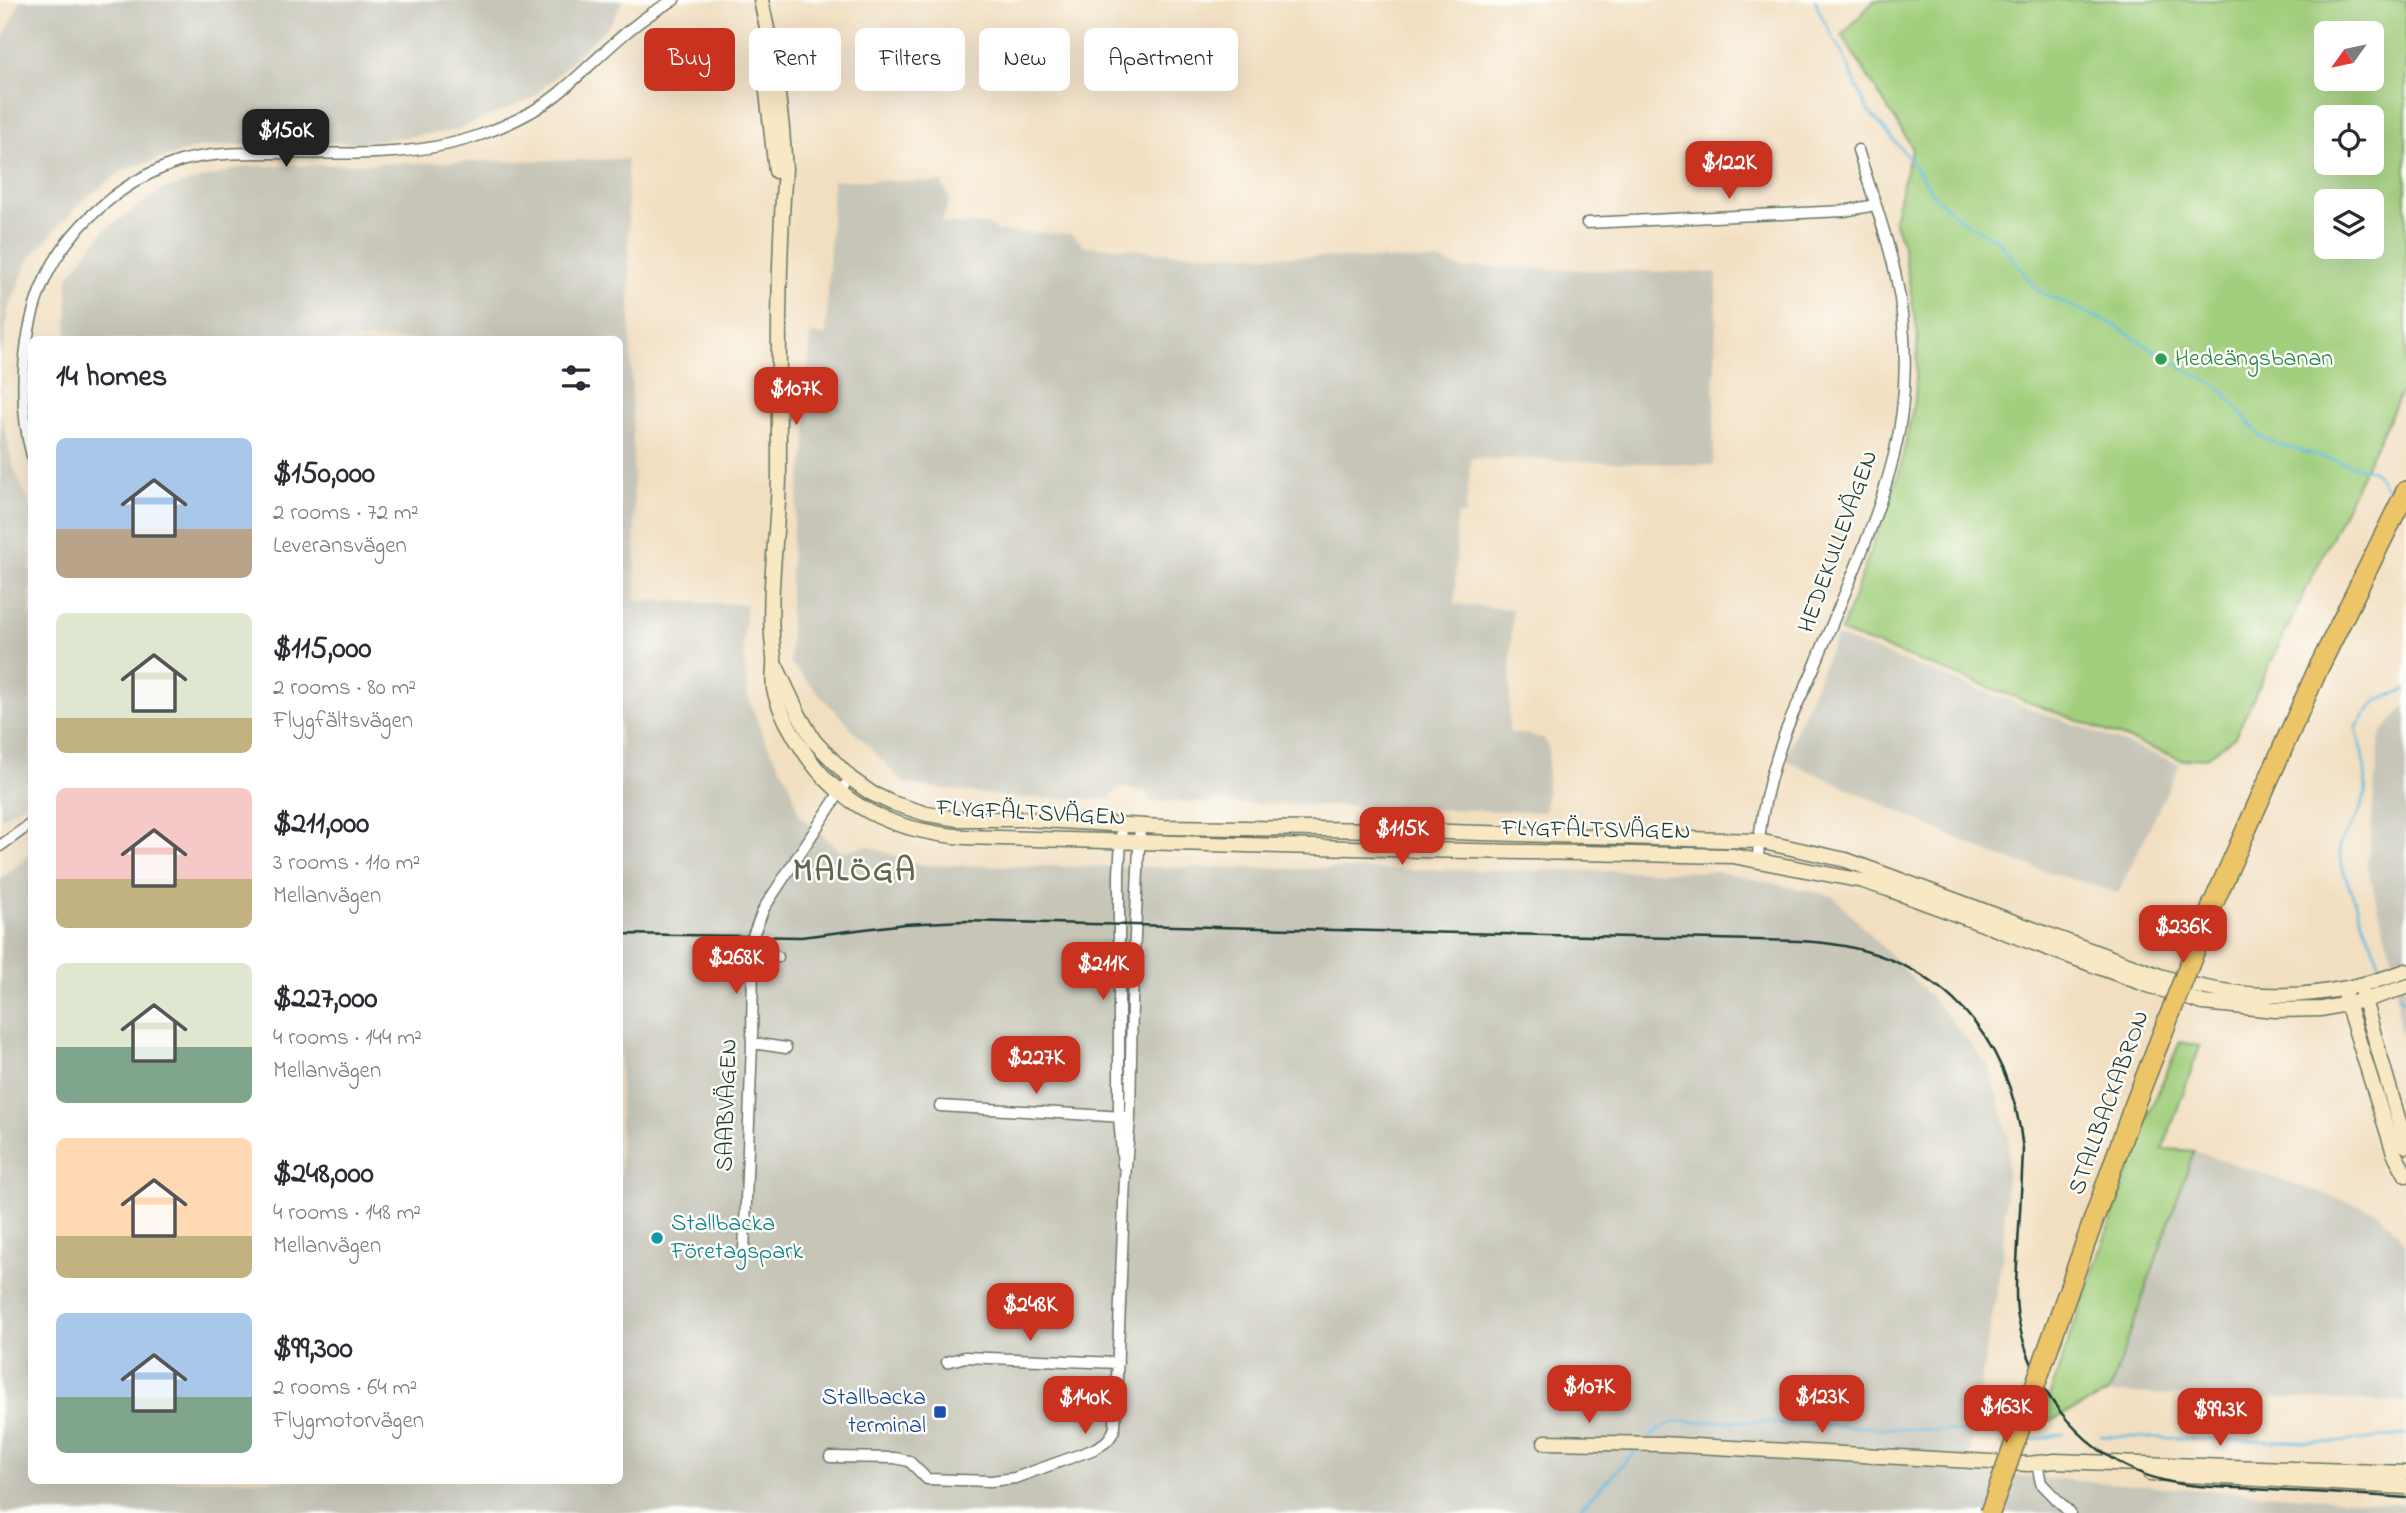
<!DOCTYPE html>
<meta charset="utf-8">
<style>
body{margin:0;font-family:"Indie Flower",sans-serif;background:#f7f7f7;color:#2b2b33;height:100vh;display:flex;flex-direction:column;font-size:26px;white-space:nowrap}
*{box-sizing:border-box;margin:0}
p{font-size:23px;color:#7c7c81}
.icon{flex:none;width:38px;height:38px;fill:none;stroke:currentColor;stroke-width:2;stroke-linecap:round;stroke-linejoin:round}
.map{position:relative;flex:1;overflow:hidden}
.drawer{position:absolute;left:28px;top:336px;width:595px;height:1148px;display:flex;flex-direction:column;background:#fff;border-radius:10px;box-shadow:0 7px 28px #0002}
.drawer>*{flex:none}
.banner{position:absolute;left:644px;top:28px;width:665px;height:63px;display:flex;gap:14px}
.needle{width:46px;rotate:237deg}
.tools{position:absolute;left:2314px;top:21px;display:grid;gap:14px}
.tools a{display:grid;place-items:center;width:70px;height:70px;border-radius:10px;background:#fff;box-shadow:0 7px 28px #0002;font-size:35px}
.price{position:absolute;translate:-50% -60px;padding:0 16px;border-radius:14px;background:#c8321e;color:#fff;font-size:23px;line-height:46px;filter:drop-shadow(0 2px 4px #0008)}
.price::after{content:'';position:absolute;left:50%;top:42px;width:21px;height:16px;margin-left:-10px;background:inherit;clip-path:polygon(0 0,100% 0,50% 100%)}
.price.active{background:#222;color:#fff}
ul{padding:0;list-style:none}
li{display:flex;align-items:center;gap:21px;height:175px;padding:0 28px}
li span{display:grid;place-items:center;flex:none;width:196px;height:140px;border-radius:10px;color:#555}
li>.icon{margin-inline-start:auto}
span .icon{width:84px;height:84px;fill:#fffc;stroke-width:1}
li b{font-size:30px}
h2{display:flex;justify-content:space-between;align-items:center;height:84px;padding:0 28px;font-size:30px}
.pill{padding:0 24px;border-radius:10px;background:#fff;box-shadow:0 7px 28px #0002;font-size:24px;line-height:63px}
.pill.active{background:#c8321e;color:#fff}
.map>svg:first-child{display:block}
.industrial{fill:#c6c5b8}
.green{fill:#a1cf7d;stroke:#608658;stroke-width:2;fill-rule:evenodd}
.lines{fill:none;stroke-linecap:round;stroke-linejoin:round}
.stream{stroke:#62b9df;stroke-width:2.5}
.street-casing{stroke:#697665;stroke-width:13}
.secondary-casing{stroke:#697665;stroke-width:17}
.highway-casing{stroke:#697665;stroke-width:22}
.street{stroke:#fff;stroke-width:10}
.secondary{stroke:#f8e8c3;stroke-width:14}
.highway{stroke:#edc569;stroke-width:19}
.rail{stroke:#1f3d34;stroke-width:2.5}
.highway-bridge-casing{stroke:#697665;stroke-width:22;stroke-linecap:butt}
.highway-bridge{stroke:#edc569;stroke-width:19}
.leisure-dot{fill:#2e9e5b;stroke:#fdfcf7;stroke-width:2.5}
.culture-dot{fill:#0f9aa8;stroke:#fdfcf7;stroke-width:2.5}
.transit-dot{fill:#1a4fb4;stroke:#fdfcf7;stroke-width:2.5}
.labels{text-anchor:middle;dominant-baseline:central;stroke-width:5;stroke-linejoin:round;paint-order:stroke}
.leisure-label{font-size:24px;fill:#27864d;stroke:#fdfcf7;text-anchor:start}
.street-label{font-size:24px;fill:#1f3d34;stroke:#fdfcf7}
.culture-label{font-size:24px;fill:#0d838f;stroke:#fdfcf7;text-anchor:start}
.transit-label{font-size:24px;fill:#164399;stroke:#fdfcf7;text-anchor:end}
.district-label{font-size:32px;font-weight:bold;letter-spacing:2px;fill:#646551;stroke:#fdfcf7}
</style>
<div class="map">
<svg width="2406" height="1513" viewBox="0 0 2406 1513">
<rect width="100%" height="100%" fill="#fdfcf7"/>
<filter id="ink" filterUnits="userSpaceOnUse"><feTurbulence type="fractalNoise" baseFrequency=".0143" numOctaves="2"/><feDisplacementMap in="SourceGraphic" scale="14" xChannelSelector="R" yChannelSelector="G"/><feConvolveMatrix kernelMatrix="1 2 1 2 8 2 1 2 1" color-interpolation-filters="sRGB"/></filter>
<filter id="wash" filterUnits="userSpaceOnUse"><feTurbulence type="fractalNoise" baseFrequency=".00686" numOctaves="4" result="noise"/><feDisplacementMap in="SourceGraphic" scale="28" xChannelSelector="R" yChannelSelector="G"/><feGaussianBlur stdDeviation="1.57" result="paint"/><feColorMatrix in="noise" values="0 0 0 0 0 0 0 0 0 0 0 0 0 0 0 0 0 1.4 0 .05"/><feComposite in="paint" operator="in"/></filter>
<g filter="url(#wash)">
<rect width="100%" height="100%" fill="#f2dfc1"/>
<path class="industrial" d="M 21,0 L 623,0 L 612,22 L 532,99 L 453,131 L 363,142 L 280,143 L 202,147 L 125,169 L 81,202 L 29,259 L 8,311 L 2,362 L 1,412 L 14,468 L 31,507 L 31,798 L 0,820 L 0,44 Z
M 627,159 L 636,600 L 747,604 L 743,638 L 747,694 L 763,736 L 790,784 L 800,816 L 841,851 L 867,846 L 922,865 L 1720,872 L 1833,896 L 1932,998 L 1988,1065 L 2009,1137 L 2003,1252 L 1966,1473 L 2406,1504 L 2406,1513 L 0,1513 L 0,880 L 31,853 L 32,1480 L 620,1480 L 620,340 L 67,339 L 68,277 L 105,229 L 162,190 L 247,166 Z
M 833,180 L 941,182 L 950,199 L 941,224 L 988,224 L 997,231 L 1072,234 L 1085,246 L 1138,249 L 1150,252 L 1442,261 L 1464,270 L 1473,267 L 1717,273 L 1713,465 L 1471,458 L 1465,515 L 1457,516 L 1455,604 L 1512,609 L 1509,732 L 1544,738 L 1549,750 L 1545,812 L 1151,801 L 1146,792 L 1118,787 L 1110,799 L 1017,798 L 904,784 L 790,663 L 790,573 L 793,529 L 806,446 L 810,334 L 826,335 Z
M 1836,636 L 2180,764 L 2118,893 L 1993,855 L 1784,759 Z
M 2406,705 L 2406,1050 L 2400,1031 L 2393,960 L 2367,867 L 2380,735 Z
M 2194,1151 L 2379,1212 L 2406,1244 L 2406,1402 L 2109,1393 Z"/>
<path class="green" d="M 1875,0 L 2406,0 L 2406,383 L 2235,736 L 2207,757 L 2183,760 L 1841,632 L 1900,470 L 1915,397 L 1918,335 L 1903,246 L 1894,219 L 1912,147 L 1842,35 ZM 2326,33 L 2371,33 L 2371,79 L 2326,79 ZM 2326,117 L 2371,117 L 2371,163 L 2326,163 ZM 2326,201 L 2371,201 L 2371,247 L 2326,247 Z
M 2180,1042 L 2200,1046 L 2163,1149 L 2194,1151 L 2109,1393 L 2039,1426 L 2148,1115 Z"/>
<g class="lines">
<path class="stream" d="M 1815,0 L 1822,17 L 1844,57 L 1867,109 L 1909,158 L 1935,197 L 1964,222 L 1999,241 L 2039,292 L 2114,325 L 2184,369 L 2220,387 L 2260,436 L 2279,445 L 2373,471 L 2392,494
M 2383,972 L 2343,870 L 2339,844 C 2348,830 2362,812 2365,794 C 2368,772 2361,749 2356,728 L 2375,702 L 2406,689
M 2398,996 L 2406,1001
M 2101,1436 L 2331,1443 L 2406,1435
M 1649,1439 L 1660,1429 L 1673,1422 L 1734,1421 L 1970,1432 L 2007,1438
M 2024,1439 L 2032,1440 L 2064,1434
M 1575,1513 L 1639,1448"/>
</g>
</g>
<g filter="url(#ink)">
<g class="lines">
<g class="street-casing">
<path id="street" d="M 1587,223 L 1844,211 L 1875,205
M 32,456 C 17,402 22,329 45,279 C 58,251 79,225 103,205 C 125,186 153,170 181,161 C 209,153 241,153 270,153 C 340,153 413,159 480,135 C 508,125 536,112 559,93 C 597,61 629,23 674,0
M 1122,825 L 1119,873 L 1119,1117 L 1123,1165
M 0,846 L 32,823
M 1758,860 C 1759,818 1770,775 1784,736 C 1793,711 1806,688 1816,663 C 1843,595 1876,527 1894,455 C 1908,399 1908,333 1896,277 C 1887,234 1871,192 1858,150
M 753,954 L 778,957
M 752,1043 L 786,1048
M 940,1106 L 1124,1117
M 744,1253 L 752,1043 L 753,954 L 752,938 L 764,908 L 844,786
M 947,1362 L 965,1357 L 1118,1363
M 830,1457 L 895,1458 L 909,1461 L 927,1479 L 991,1481 L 1015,1478 L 1092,1450 C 1104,1444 1111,1440 1115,1427 L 1125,1178 L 1130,1118 L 1132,1002 L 1140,826
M 2037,1464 L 2041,1483 L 2070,1513"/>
</g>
<g class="secondary-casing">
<path id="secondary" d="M 761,0 C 774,56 782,112 785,169 C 777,271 779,375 779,477 C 778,537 766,597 774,657 C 775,667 772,678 774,689 C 778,707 788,726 798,742 C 836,806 892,831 965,837 L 1423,850 L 1733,856 L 1863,881 L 1888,889 L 2142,983 L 2203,1003 L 2275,1010 L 2322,1009 L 2365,1000 L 2406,987
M 764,66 L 776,171
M 777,668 L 799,715 L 814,741 L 850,778 L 871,793 L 892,803 L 927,814 L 958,819 L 1023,819 L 1163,827 L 1382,830 L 1759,841 L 1846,860 L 2160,976 C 2246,1003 2320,1002 2406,971
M 2362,993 L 2406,1146
M 2345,997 L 2394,1153 L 2406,1175
M 1545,1442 L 1660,1444 L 2028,1464 L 2055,1461 L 2406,1473
M 2150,1473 L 2406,1487"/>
</g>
<g class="highway-casing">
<path id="highway" d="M 2213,904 L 2318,669 L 2406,491"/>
</g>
<use href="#street" class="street"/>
<use href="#secondary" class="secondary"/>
<use href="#highway" class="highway"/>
<path class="rail" d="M 620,934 L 801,937 L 905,924 L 963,921 L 1799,941 C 1926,946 2009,1023 2023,1149 C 2022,1181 2020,1212 2018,1244 C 2017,1269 2014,1294 2018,1318 C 2031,1393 2088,1461 2162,1480 C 2191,1488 2222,1487 2252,1489 C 2303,1492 2355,1494 2406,1498"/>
<g class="highway-bridge-casing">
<path id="highway-bridge" d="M 1990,1513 L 2131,1114 L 2213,904"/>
</g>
<use href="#highway-bridge" class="highway-bridge"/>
</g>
</g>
<circle class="leisure-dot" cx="2161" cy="359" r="7"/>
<circle class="culture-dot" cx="657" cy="1238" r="7"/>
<rect class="transit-dot" x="933" y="1405" width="14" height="14" rx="3.5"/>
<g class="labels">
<g class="leisure-label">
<text x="2175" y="359">Hedeängsbanan</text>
</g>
<g class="street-label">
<text transform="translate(1839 542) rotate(-70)">HEDEKULLEVÄGEN</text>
<text transform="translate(1031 814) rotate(3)">FLYGFÄLTSVÄGEN</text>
<text transform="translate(1596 831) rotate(1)">FLYGFÄLTSVÄGEN</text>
<text transform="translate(2110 1103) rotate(-70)">STALLBACKABRON</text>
<text transform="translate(728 1105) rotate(-88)">SAABVÄGEN</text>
</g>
<g class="culture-label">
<text x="671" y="1224">Stallbacka<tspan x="671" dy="28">Företagspark</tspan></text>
</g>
<g class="transit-label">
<text x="926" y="1398">Stallbacka<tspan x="926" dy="28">terminal</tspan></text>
</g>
<g class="district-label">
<text x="855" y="872">MALÖGA</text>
</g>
</g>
</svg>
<div class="tools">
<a><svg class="needle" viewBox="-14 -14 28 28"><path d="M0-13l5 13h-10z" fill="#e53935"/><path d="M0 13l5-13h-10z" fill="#7c7c81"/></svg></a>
<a><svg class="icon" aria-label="locate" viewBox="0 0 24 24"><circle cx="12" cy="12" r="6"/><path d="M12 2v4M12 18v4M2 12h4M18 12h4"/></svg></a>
<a><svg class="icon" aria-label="layers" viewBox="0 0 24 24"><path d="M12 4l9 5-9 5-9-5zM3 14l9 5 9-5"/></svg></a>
</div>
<b class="price active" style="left:286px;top:169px">$150K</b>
<b class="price" style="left:1729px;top:201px">$122K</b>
<b class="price" style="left:796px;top:427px">$107K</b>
<b class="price" style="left:1402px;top:867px">$115K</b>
<b class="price" style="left:2183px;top:965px">$236K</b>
<b class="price" style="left:736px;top:996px">$268K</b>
<b class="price" style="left:1103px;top:1002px">$211K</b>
<b class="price" style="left:1036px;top:1096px">$227K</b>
<b class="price" style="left:1030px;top:1343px">$248K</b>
<b class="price" style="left:1589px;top:1425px">$107K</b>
<b class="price" style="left:1822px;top:1435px">$123K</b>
<b class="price" style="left:1085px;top:1436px">$140K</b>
<b class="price" style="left:2006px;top:1445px">$163K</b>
<b class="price" style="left:2220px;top:1448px">$99.3K</b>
<div class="banner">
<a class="pill active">Buy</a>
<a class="pill">Rent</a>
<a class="pill">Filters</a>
<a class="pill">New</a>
<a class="pill">Apartment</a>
</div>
<section class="drawer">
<h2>14 homes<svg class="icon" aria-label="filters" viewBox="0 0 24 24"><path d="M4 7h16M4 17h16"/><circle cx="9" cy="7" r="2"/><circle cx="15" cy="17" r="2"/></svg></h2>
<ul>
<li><span style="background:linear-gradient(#a9c7e8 65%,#b9a48a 0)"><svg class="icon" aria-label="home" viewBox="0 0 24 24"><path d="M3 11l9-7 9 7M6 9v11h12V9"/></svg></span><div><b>$150,000</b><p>2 rooms · 72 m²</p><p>Leveransvägen</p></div></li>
<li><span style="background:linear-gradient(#dfe7d0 75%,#c2b280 0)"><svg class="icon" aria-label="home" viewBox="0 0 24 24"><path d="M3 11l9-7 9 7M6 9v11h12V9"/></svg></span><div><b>$115,000</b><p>2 rooms · 80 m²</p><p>Flygfältsvägen</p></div></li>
<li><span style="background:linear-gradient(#f6c9c9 65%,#c2b280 0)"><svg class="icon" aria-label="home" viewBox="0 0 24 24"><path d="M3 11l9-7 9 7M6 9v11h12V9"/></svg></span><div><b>$211,000</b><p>3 rooms · 110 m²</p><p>Mellanvägen</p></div></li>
<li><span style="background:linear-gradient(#dfe7d0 60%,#7fa58c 0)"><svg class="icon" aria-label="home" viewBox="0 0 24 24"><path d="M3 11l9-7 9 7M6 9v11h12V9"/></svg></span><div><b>$227,000</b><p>4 rooms · 144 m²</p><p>Mellanvägen</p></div></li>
<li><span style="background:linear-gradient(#ffd9b3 70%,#c2b280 0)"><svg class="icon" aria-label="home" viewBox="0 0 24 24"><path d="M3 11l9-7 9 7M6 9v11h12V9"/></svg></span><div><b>$248,000</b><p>4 rooms · 148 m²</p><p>Mellanvägen</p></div></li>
<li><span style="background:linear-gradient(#a9c7e8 60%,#7fa58c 0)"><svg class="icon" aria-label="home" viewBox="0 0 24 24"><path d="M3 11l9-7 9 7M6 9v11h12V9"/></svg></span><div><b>$99,300</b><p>2 rooms · 64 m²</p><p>Flygmotorvägen</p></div></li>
</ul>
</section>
</div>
